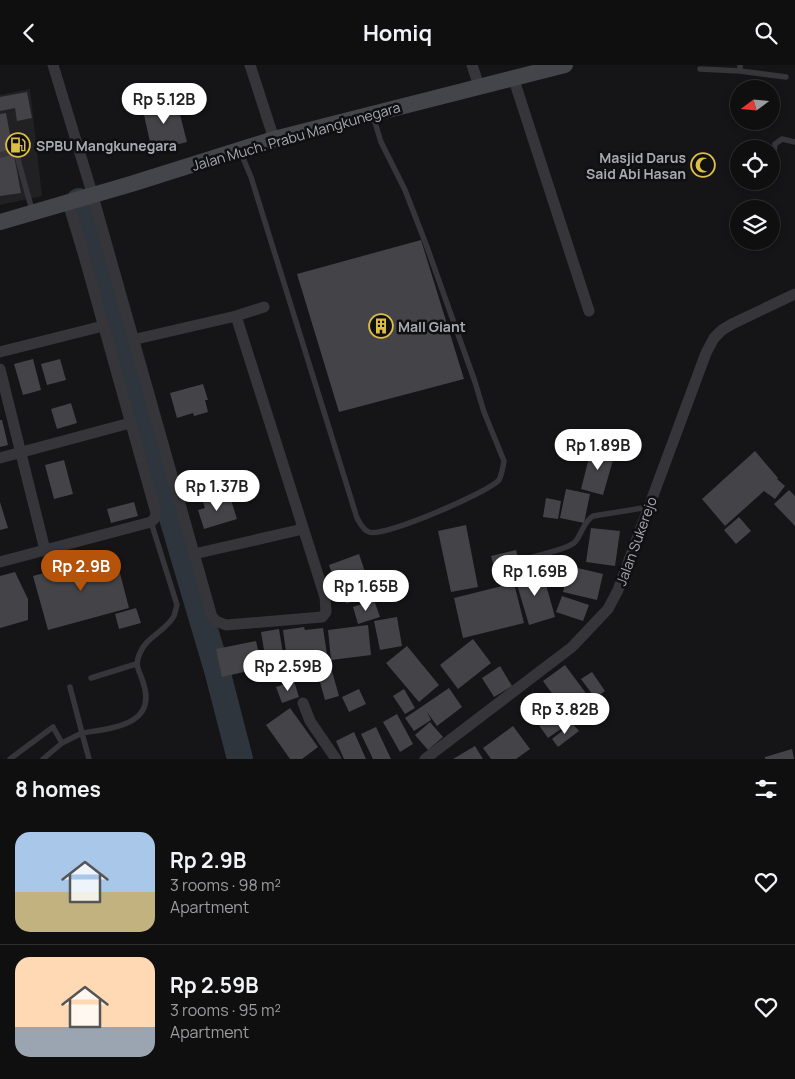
<!DOCTYPE html>
<meta charset="utf-8">
<style>
body{margin:0;font-family:Manrope,sans-serif;background:#191819;color:#f1f3f6;height:100vh;display:flex;flex-direction:column;font-size:19px;white-space:nowrap}
*{box-sizing:border-box;margin:0}
p{font-size:16px;color:#9c9c9f}
.icon{flex:none;width:28px;height:28px;fill:none;stroke:currentColor;stroke-width:2;stroke-linecap:round;stroke-linejoin:round}
.map{position:relative;height:694px;overflow:hidden}
.drawer{display:flex;flex-direction:column;background:#100f10;flex:1}
.drawer>*{flex:none}
.needle{width:32px;rotate:254deg}
.buttons{position:absolute;left:730px;top:15px;display:grid;gap:10px}
.buttons a{display:grid;place-items:center;width:50px;height:50px;border-radius:50%;background:#100f10;box-shadow:0 2px 8px #0003,0 0 0 1px #302f30;font-size:25px}
.price{position:absolute;translate:-50% -42px;padding:0 11px;border-radius:18px;background:#fff;color:#222;font-size:16px;line-height:32px;filter:drop-shadow(0 1px 2px #0008)}
.price::after{content:'';position:absolute;left:50%;top:30px;width:15px;height:11px;margin-left:-8px;background:inherit;clip-path:polygon(0 0,100% 0,50% 100%)}
.price.on{background:#b45309;color:#fff}
ul{padding:0;list-style:none}
li{display:flex;align-items:center;gap:15px;height:125px;padding:0 15px}
li+li{border-top:1px solid #302f30}
li span{display:grid;place-items:center;flex:none;width:140px;height:100px;border-radius:15px;color:#555}
li>.icon{margin-inline-start:auto}
span .icon{width:60px;height:60px;fill:#fffc;stroke-width:1}
li b{font-size:21px}
h2{display:flex;justify-content:space-between;align-items:center;height:60px;padding:0 15px;font-size:21px}
header{display:flex;justify-content:space-between;align-items:center;height:65px;padding:0 15px;background:#100f10;font-size:22px;font-weight:700}
.map>svg:first-child{display:block}
.built{fill:#212023}
.lines{fill:none;stroke-linecap:round;stroke-linejoin:round}
.river{stroke:#2f353d;stroke-width:26}
.building{fill:#444448}
.service{stroke:#36363a;stroke-width:5.5}
.minor{stroke:#36363a;stroke-width:11}
.secondary{stroke:#44454a;stroke-width:16}
.labels{text-anchor:middle;dominant-baseline:central;stroke-width:5;stroke-linejoin:round;paint-order:stroke}
.street-label{font-size:14px;fill:#a8aab4;stroke:#100f11}
.poi-label{font-size:14px;font-weight:bold;fill:#a8aab4;stroke:#100f11;text-anchor:start}
</style>
<header><svg class="icon" aria-label="back" viewBox="0 0 24 24"><path d="M15 5l-7 7 7 7"/></svg>Homiq<svg class="icon" aria-label="search" viewBox="0 0 24 24"><circle cx="10" cy="10" r="6"/><path d="M15 15l6 6"/></svg></header>
<div class="map">
<svg width="795" height="694" viewBox="0 0 795 694">
<rect width="100%" height="100%" fill="#151416"/>
<path class="built" d="M 30,24 L 42,131 L 0,140 L 0,30 Z"/>
<g class="lines">
<path class="river" d="M 79,136 L 89,166 L 130,311 L 217,605 L 240,694"/>
</g>
<path class="building" d="M 27,27 L 32,53 L 17,56 L 15,43 L 0,46 L 0,32 Z
M 176,34 L 187,77 L 152,86 L 142,41 Z
M 6,48 L 21,128 L 0,131 L 0,49 Z
M 421,175 L 464,314 L 339,347 L 297,209 Z
M 33,294 L 41,325 L 23,330 L 14,299 Z
M 60,294 L 66,315 L 47,320 L 41,299 Z
M 203,319 L 208,335 L 205,335 L 208,347 L 194,351 L 193,348 L 177,353 L 170,328 Z
M 71,338 L 77,358 L 57,364 L 51,344 Z
M 0,355 L 2,355 L 8,380 L 0,382 Z
M 592,381 L 615,388 L 603,430 L 581,424 Z
M 755,386 L 778,413 L 777,414 L 785,421 L 775,434 L 764,426 L 725,461 L 702,434 Z
M 64,395 L 73,429 L 54,434 L 45,400 Z
M 566,424 L 590,429 L 584,458 L 560,453 Z
M 789,425 L 795,431 L 795,461 L 774,439 Z
M 220,429 L 223,437 L 231,435 L 237,454 L 204,464 L 198,445 L 205,443 L 202,434 Z
M 546,433 L 561,436 L 558,454 L 543,452 Z
M 0,437 L 8,463 L 0,465 Z
M 134,437 L 138,451 L 111,458 L 107,444 Z
M 739,452 L 751,466 L 736,479 L 724,465 Z
M 466,460 L 478,522 L 451,527 L 438,466 Z
M 591,463 L 620,466 L 615,501 L 586,497 Z
M 516,485 L 522,508 L 497,514 L 491,491 Z
M 115,489 L 129,543 L 48,565 L 33,511 Z
M 359,489 L 365,507 L 335,517 L 329,500 Z
M 569,501 L 603,509 L 597,535 L 563,527 Z
M 542,505 L 555,552 L 529,560 L 515,513 Z
M 15,507 L 28,534 L 28,555 L 0,563 L 0,511 Z
M 366,511 L 373,529 L 346,539 L 340,520 Z
M 514,518 L 524,558 L 463,573 L 454,533 Z
M 562,531 L 589,540 L 583,556 L 556,547 Z
M 374,535 L 380,552 L 358,559 L 353,542 Z
M 136,543 L 141,558 L 119,564 L 115,549 Z
M 397,552 L 402,581 L 380,585 L 374,556 Z
M 368,560 L 371,590 L 331,595 L 328,565 Z
M 304,562 L 305,565 L 323,563 L 328,596 L 288,602 L 283,565 Z
M 279,564 L 285,601 L 267,603 L 261,567 Z
M 473,574 L 491,598 L 458,624 L 440,600 Z
M 256,576 L 262,603 L 222,612 L 216,584 Z
M 407,581 L 439,620 L 419,637 L 386,598 Z
M 565,600 L 588,631 L 566,648 L 543,616 Z
M 500,601 L 512,621 L 494,632 L 482,613 Z
M 332,606 L 339,631 L 325,635 L 318,610 Z
M 592,607 L 605,626 L 595,633 L 581,614 Z
M 294,616 L 299,632 L 282,638 L 276,622 Z
M 449,623 L 462,642 L 437,661 L 427,647 L 431,655 L 414,666 L 405,653 Z
M 359,624 L 366,639 L 349,647 L 342,632 Z
M 404,624 L 415,643 L 405,649 L 393,631 Z
M 551,635 L 568,659 L 548,673 L 531,649 Z
M 290,643 L 318,682 L 302,694 L 290,694 L 266,660 Z
M 397,649 L 413,679 L 400,687 L 383,657 Z
M 430,657 L 443,672 L 428,685 L 415,670 Z
M 572,658 L 579,666 L 558,682 L 552,674 Z
M 513,661 L 530,684 L 516,694 L 491,694 L 483,683 Z
M 376,662 L 391,694 L 373,694 L 361,669 Z
M 354,667 L 366,694 L 344,694 L 336,676 Z
M 475,681 L 483,694 L 453,694 Z
M 792,684 L 794,694 L 765,694 L 765,692 Z"/>
<g class="lines">
<path class="service" d="M 700,4 L 740,6 L 740,0
M 740,6 L 786,12
M 240,86 L 251,112 L 357,453 C 360,458 363,465 369,467 C 383,473 489,427 499,415 C 502,409 503,402 504,396 L 484,347 L 475,317 L 427,182 L 405,125 L 381,77 L 373,51
M 0,90 L 13,87 L 17,91 L 32,145
M 771,107 L 775,79 L 782,74 L 795,77
M 533,492 C 543,489 568,484 575,477 C 582,469 583,457 593,451 L 649,442
M 91,613 L 136,599
M 70,622 L 82,668 C 113,663 158,660 143,617 C 139,604 134,601 140,588 C 146,572 166,566 174,551 C 175,548 176,543 177,540 L 151,457
M 10,694 L 53,662 L 62,678
M 43,694 L 62,678 L 82,668 L 89,694"/>
<path class="minor" d="M 53,0 L 93,131 L 212,552 L 216,556 L 226,560 L 322,552 L 326,547 L 325,532 L 236,251
M 250,0 L 274,74
M 472,0 L 479,21
M 513,12 L 589,246
M 132,275 L 236,251 L 264,242
M 0,287 L 103,261
M 0,304 L 45,485
M 0,393 L 130,358
M 194,489 L 303,464
M 0,497 L 151,457 L 155,453 L 156,448 L 84,191 L 68,138
M 303,638 L 310,656 L 336,694
M 425,694 L 572,582 L 608,544 L 618,525 L 706,288 L 714,273 L 722,265 L 732,259 L 795,229"/>
<path class="secondary" d="M 0,157 L 131,119 L 274,74 L 565,0"/>
</g>
<defs>
<g id="fuel-ring" transform="scale(1.25)"><circle r="9.5" fill="#100f11" stroke="#ddbe45" stroke-width="1.5"/><path d="M-5.5-6h7V0h2V4h1.3V-2.5L3-4.5l.8-.8L6-3V5H2.5V1h-1V6h-7ZM-4.2-4.7v3.2H.2V-4.7Z" fill="#ddbe45"/></g>
<g id="mosque-ring" transform="scale(1.25)"><circle r="9.5" fill="#100f11" stroke="#ddbe45" stroke-width="1.5"/><path d="M3.5-4.9A6 6 0 1 0 3.5 4.9A5 5 0 1 1 3.5-4.9Z" fill="#ddbe45"/></g>
<g id="building-ring" transform="scale(1.25)"><circle r="9.5" fill="#100f11" stroke="#ddbe45" stroke-width="1.5"/><path d="M-4-6H4V6H1V3H-1V6H-4ZM-2.5-4.3h1.7v1.8h-1.7ZM.8-4.3h1.7v1.8H.8ZM-2.5-1h1.7V.8h-1.7ZM.8-1h1.7V.8H.8Z" fill="#ddbe45"/></g>
</defs>
<g fill-rule="evenodd">
<use href="#fuel-ring" x="18" y="80"/>
<use href="#mosque-ring" x="703" y="100"/>
<use href="#building-ring" x="381" y="261"/>
</g>
<g class="labels">
<g class="street-label">
<text transform="translate(296 71) rotate(-16)">Jalan Much. Prabu Mangkunegara</text>
<text transform="translate(636 476) rotate(-70)">Jalan Sukerejo</text>
</g>
<g class="poi-label">
<text x="36" y="80">SPBU Mangkunegara</text>
<text x="686" y="92" text-anchor="end">Masjid Darus<tspan x="686" dy="16">Said Abi Hasan</tspan></text>
<text x="398" y="261">Mall Giant</text>
</g>
</g>
</svg>
<div class="buttons">
<a><svg class="needle" viewBox="-14 -14 28 28"><path d="M0-13l5 13h-10z" fill="#e53935"/><path d="M0 13l5-13h-10z" fill="#9c9c9f"/></svg></a>
<a><svg class="icon" aria-label="locate" viewBox="0 0 24 24"><circle cx="12" cy="12" r="6"/><path d="M12 2v4M12 18v4M2 12h4M18 12h4"/></svg></a>
<a><svg class="icon" aria-label="layers" viewBox="0 0 24 24"><path d="M12 4l9 5-9 5-9-5zM3 14l9 5 9-5"/></svg></a>
</div>
<b class="price" style="left:164px;top:60px">Rp 5.12B</b>
<b class="price" style="left:598px;top:406px">Rp 1.89B</b>
<b class="price" style="left:217px;top:447px">Rp 1.37B</b>
<b class="price on" style="left:81px;top:527px">Rp 2.9B</b>
<b class="price" style="left:535px;top:532px">Rp 1.69B</b>
<b class="price" style="left:366px;top:547px">Rp 1.65B</b>
<b class="price" style="left:288px;top:627px">Rp 2.59B</b>
<b class="price" style="left:565px;top:670px">Rp 3.82B</b>
</div>
<section class="drawer">
<h2>8 homes<svg class="icon" aria-label="filters" viewBox="0 0 24 24"><path d="M4 7h16M4 17h16"/><circle cx="9" cy="7" r="2"/><circle cx="15" cy="17" r="2"/></svg></h2>
<ul>
<li><span style="background:linear-gradient(#a9c7e8 60%,#c2b280 0)"><svg class="icon" aria-label="home" viewBox="0 0 24 24"><path d="M3 11l9-7 9 7M6 9v11h12V9"/></svg></span><div><b>Rp 2.9B</b><p>3 rooms · 98 m²</p><p>Apartment</p></div><svg class="icon" aria-label="heart" viewBox="0 0 24 24"><path d="M12 20l-8-8c-3-5 5-10 8-4 3-6 11-1 8 4z"/></svg></li>
<li><span style="background:linear-gradient(#ffd9b3 70%,#9aa5b1 0)"><svg class="icon" aria-label="home" viewBox="0 0 24 24"><path d="M3 11l9-7 9 7M6 9v11h12V9"/></svg></span><div><b>Rp 2.59B</b><p>3 rooms · 95 m²</p><p>Apartment</p></div><svg class="icon" aria-label="heart" viewBox="0 0 24 24"><path d="M12 20l-8-8c-3-5 5-10 8-4 3-6 11-1 8 4z"/></svg></li>
</ul>
</section>
